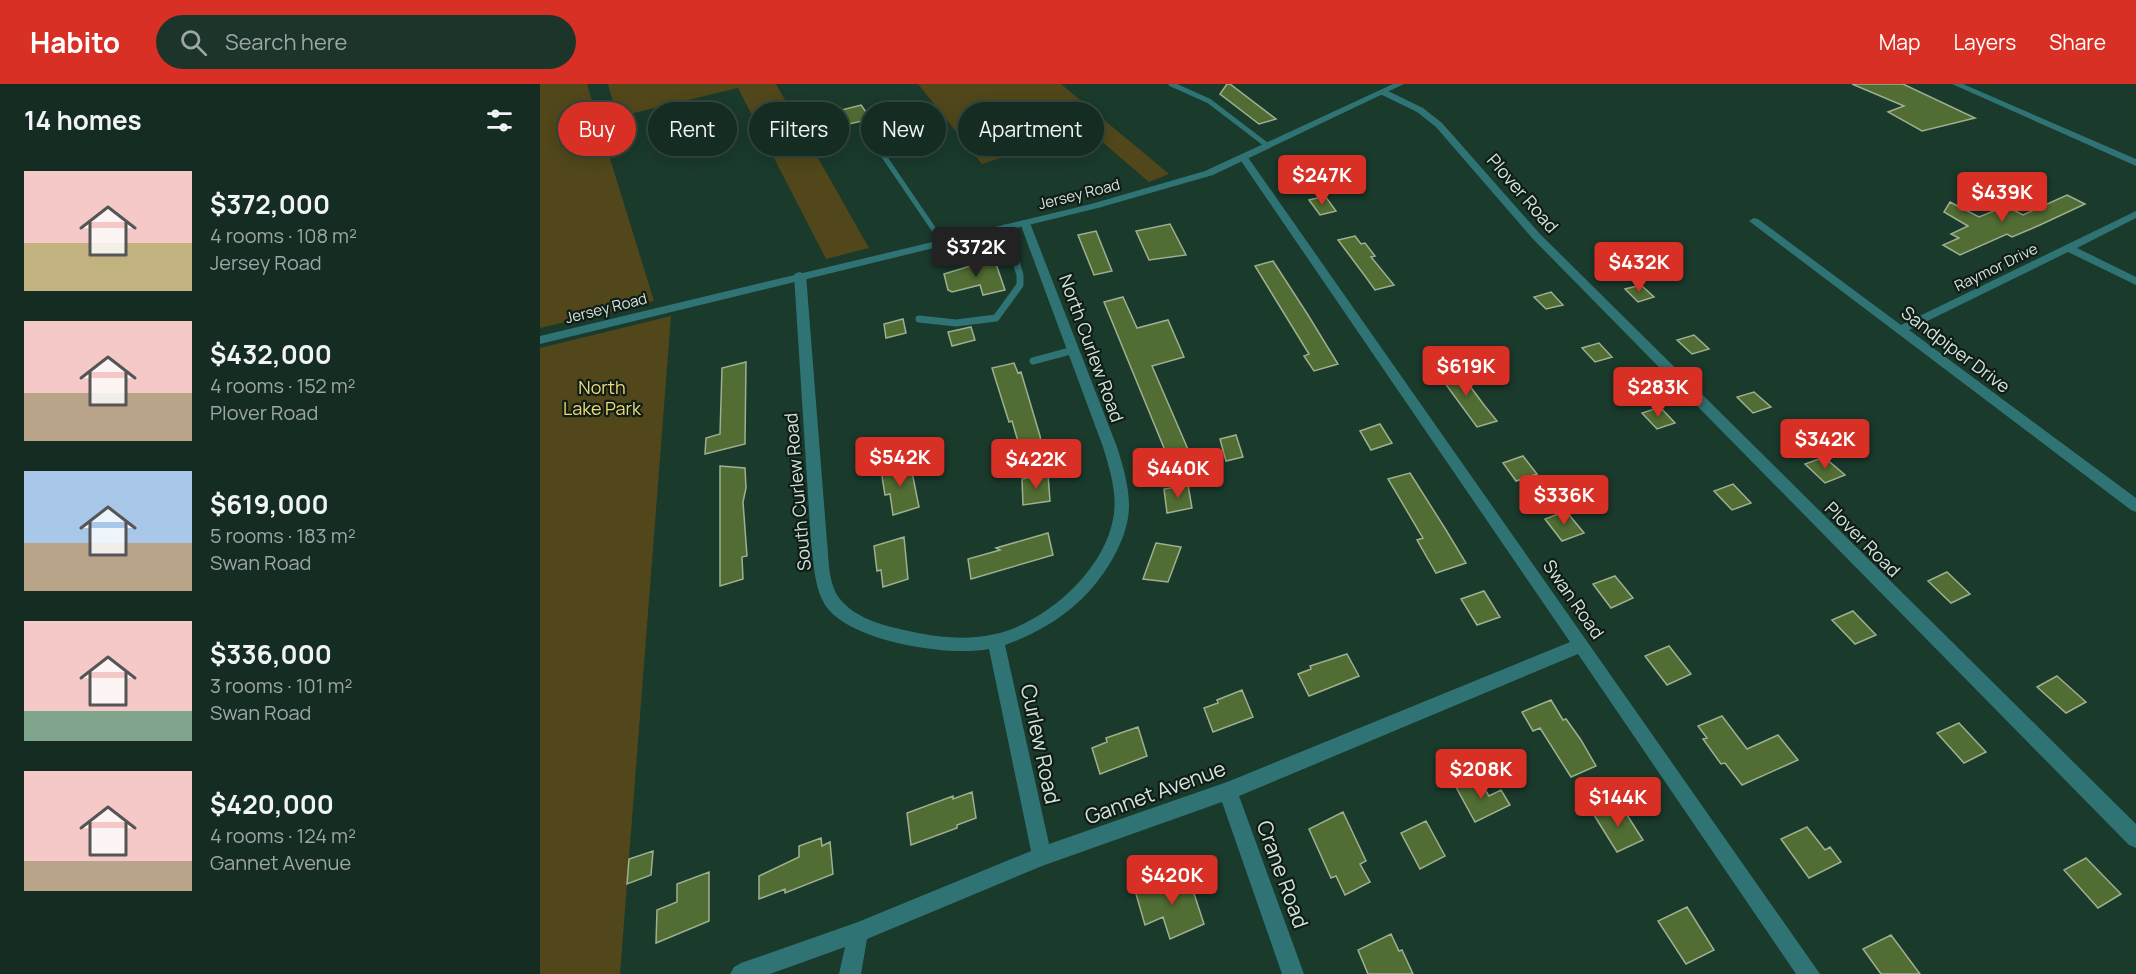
<!DOCTYPE html>
<meta charset="utf-8">
<style>
body{margin:0;font-family:Manrope,sans-serif;background:#1d342a;color:#f1f3f6;height:100vh;display:flex;flex-direction:column;font-size:22px;white-space:nowrap}
*{box-sizing:border-box;margin:0}
p{font-size:20px;color:#9da7a5}
.icon{flex:none;width:33px;height:33px;fill:none;stroke:currentColor;stroke-width:2;stroke-linecap:round;stroke-linejoin:round}
.map{position:relative;flex:1;overflow:hidden}
.panel{display:flex;flex-direction:column;background:#142c21;width:540px}
.panel>*{flex:none}
.banner{position:absolute;left:18px;top:18px;width:570px;height:54px;display:flex;gap:12px}
.price{position:absolute;translate:-50% -51px;padding:0 14px;border-radius:6px;background:#d93025;color:#fff;font-size:20px;line-height:39px;filter:drop-shadow(0 2px 3px #0008)}
.price::after{content:'';position:absolute;left:50%;top:36px;width:18px;height:14px;margin-left:-9px;background:inherit;clip-path:polygon(0 0,100% 0,50% 100%)}
.price.current{background:#222;color:#fff}
ul{padding:0;list-style:none}
li{display:flex;align-items:center;gap:18px;height:150px;padding:0 24px}
li span{display:grid;place-items:center;flex:none;width:168px;height:120px;border-radius:0px;color:#555}
li>.icon{margin-inline-start:auto}
span .icon{width:72px;height:72px;fill:#fffc;stroke-width:1}
li b{font-size:26px}
h2{display:flex;justify-content:space-between;align-items:center;height:72px;padding:0 24px;font-size:26px}
.pill{padding:0 21px;border-radius:27px;background:#142c21;box-shadow:0 3px 15px #0003,0 0 0 2px #33483f;font-size:21px;line-height:54px}
.pill.current{background:#d93025;color:#fff}
header{display:flex;align-items:center;gap:36px;box-sizing:border-box;height:84px;padding:0 30px;background:#d93025;color:#fff}
header strong{font-size:28px}
nav{display:flex;gap:33px;margin-inline-start:auto;font-size:21px}
.search{width:420px;height:54px;background:#1d342a;display:flex;align-items:center;gap:15px;box-sizing:border-box;padding:0 21px;border-radius:33px;color:#9da7a5;font-size:22px}
main{display:flex;flex:1;min-height:0}
.map>svg:first-child{display:block}
.green{fill:#51471b}
.building{fill:#516d33;stroke:#9faf91;stroke-width:1.5}
.lines{fill:none;stroke-linecap:round;stroke-linejoin:round}
.service-far1{stroke:#2f7374;stroke-width:5}
.service{stroke:#2f7374;stroke-width:7}
.minor{fill:#2f7374;fill-rule:evenodd}
.tertiary{fill:#2f7374;fill-rule:evenodd}
.labels{text-anchor:middle;dominant-baseline:central;stroke-width:4.5;stroke-linejoin:round;paint-order:stroke}
.far-street-label{font-size:15px;fill:#d2e4db;stroke:#101d17}
.street-label{font-size:18px;fill:#d2e4db;stroke:#101d17}
.park-label{font-size:18px;fill:#f0da78;stroke:#101d17}
.near-street-label{font-size:21px;fill:#d2e4db;stroke:#101d17}
</style>
<header>
<strong>Habito</strong>
<div class="search"><svg class="icon" aria-label="search" viewBox="0 0 24 24"><circle cx="10" cy="10" r="6"/><path d="M15 15l6 6"/></svg>Search here</div>
<nav><a>Map</a><a>Layers</a><a>Share</a></nav>
</header>
<main>
<section class="panel">
<h2>14 homes<svg class="icon" aria-label="filters" viewBox="0 0 24 24"><path d="M4 7h16M4 17h16"/><circle cx="9" cy="7" r="2"/><circle cx="15" cy="17" r="2"/></svg></h2>
<ul>
<li><span style="background:linear-gradient(#f6c9c9 60%,#c2b280 0)"><svg class="icon" aria-label="home" viewBox="0 0 24 24"><path d="M3 11l9-7 9 7M6 9v11h12V9"/></svg></span><div><b>$372,000</b><p>4 rooms · 108 m²</p><p>Jersey Road</p></div></li>
<li><span style="background:linear-gradient(#f6c9c9 60%,#b9a48a 0)"><svg class="icon" aria-label="home" viewBox="0 0 24 24"><path d="M3 11l9-7 9 7M6 9v11h12V9"/></svg></span><div><b>$432,000</b><p>4 rooms · 152 m²</p><p>Plover Road</p></div></li>
<li><span style="background:linear-gradient(#a9c7e8 60%,#b9a48a 0)"><svg class="icon" aria-label="home" viewBox="0 0 24 24"><path d="M3 11l9-7 9 7M6 9v11h12V9"/></svg></span><div><b>$619,000</b><p>5 rooms · 183 m²</p><p>Swan Road</p></div></li>
<li><span style="background:linear-gradient(#f6c9c9 75%,#7fa58c 0)"><svg class="icon" aria-label="home" viewBox="0 0 24 24"><path d="M3 11l9-7 9 7M6 9v11h12V9"/></svg></span><div><b>$336,000</b><p>3 rooms · 101 m²</p><p>Swan Road</p></div></li>
<li><span style="background:linear-gradient(#f6c9c9 75%,#b9a48a 0)"><svg class="icon" aria-label="home" viewBox="0 0 24 24"><path d="M3 11l9-7 9 7M6 9v11h12V9"/></svg></span><div><b>$420,000</b><p>4 rooms · 124 m²</p><p>Gannet Avenue</p></div></li>
</ul>
</section>
<div class="map">
<svg width="1596" height="890" viewBox="0 0 1596 890">
<rect width="100%" height="100%" fill="#1a3a2c"/>
<path class="green" d="M 0,0 L 47,0 L 114,217 L 0,244 Z
M 68,0 L 236,0 L 329,164 L 286,175 L 198,4 L 77,33 Z
M 378,0 L 521,0 L 629,90 L 609,98 L 553,50 L 495,63 L 442,80 Z
M 131,232 L 80,890 L 0,890 L 0,264 Z"/>
<path class="building" d="M 687,0 L 690,0 L 736,35 L 719,40 L 680,10 Z
M 1312,0 L 1363,0 L 1435,34 L 1382,47 L 1348,28 L 1364,22 Z
M 321,21 L 331,35 L 278,47 L 270,34 Z
M 1527,111 L 1545,120 L 1500,141 L 1472,153 L 1467,150 L 1420,171 L 1403,161 L 1419,154 L 1411,150 L 1428,142 L 1404,128 L 1410,118 L 1439,133 L 1466,122 L 1483,131 Z
M 785,112 L 796,127 L 780,131 L 769,116 Z
M 630,140 L 646,171 L 609,176 L 596,147 Z
M 556,147 L 572,187 L 554,191 L 538,151 Z
M 815,152 L 821,160 L 825,159 L 835,172 L 831,173 L 854,201 L 835,206 L 825,192 L 798,156 Z
M 450,176 L 452,181 L 456,180 L 465,206 L 443,211 L 440,201 L 412,208 L 408,206 L 404,190 Z
M 733,177 L 768,231 L 798,280 L 774,287 L 764,272 L 769,270 L 715,182 Z
M 1101,201 L 1114,213 L 1098,218 L 1085,205 Z
M 1011,208 L 1023,221 L 1006,225 L 994,213 Z
M 583,213 L 597,244 L 628,236 L 644,273 L 612,282 L 650,370 L 629,376 L 564,218 Z
M 363,235 L 366,249 L 346,254 L 344,240 Z
M 431,243 L 435,256 L 412,262 L 408,248 Z
M 1154,251 L 1169,265 L 1152,270 L 1137,256 Z
M 1059,259 L 1072,273 L 1055,278 L 1042,264 Z
M 206,278 L 205,360 L 165,370 L 166,354 L 180,350 L 182,284 Z
M 474,279 L 478,289 L 481,288 L 500,352 L 501,358 L 480,364 L 472,337 L 469,338 L 452,284 Z
M 915,282 L 944,321 L 957,337 L 937,343 L 896,287 Z
M 1214,308 L 1231,323 L 1213,329 L 1197,313 Z
M 1120,323 L 1135,339 L 1117,345 L 1102,329 Z
M 840,340 L 852,359 L 831,366 L 820,347 Z
M 696,351 L 703,373 L 686,377 L 680,355 Z
M 983,372 L 997,390 L 976,397 L 963,379 Z
M 1284,373 L 1305,391 L 1285,399 L 1265,380 Z
M 370,378 L 379,423 L 353,431 L 350,410 L 345,411 L 341,386 Z
M 180,382 L 205,384 L 206,404 L 203,418 L 207,472 L 202,473 L 203,495 L 180,502 Z
M 870,389 L 906,446 L 926,479 L 896,489 L 877,456 L 883,454 L 848,395 Z
M 508,390 L 510,417 L 483,421 L 482,395 Z
M 1193,400 L 1211,419 L 1192,426 L 1174,407 Z
M 648,401 L 652,424 L 627,429 L 624,405 Z
M 1026,427 L 1044,449 L 1022,457 L 1005,435 Z
M 508,449 L 513,471 L 431,495 L 428,475 L 460,466 L 456,464 Z
M 364,453 L 368,495 L 343,503 L 341,486 L 337,487 L 334,462 Z
M 616,459 L 641,463 L 628,498 L 603,495 Z
M 1407,488 L 1430,510 L 1411,519 L 1388,497 Z
M 1075,492 L 1093,514 L 1071,524 L 1053,500 Z
M 944,507 L 960,533 L 937,541 L 921,515 Z
M 1313,527 L 1336,551 L 1315,560 L 1292,536 Z
M 1129,562 L 1151,590 L 1127,601 L 1105,572 Z
M 807,570 L 819,592 L 769,612 L 758,590 L 771,585 L 770,582 Z
M 1517,592 L 1546,618 L 1526,629 L 1497,603 Z
M 702,606 L 713,633 L 673,648 L 664,624 L 678,619 L 677,616 Z
M 1011,616 L 1023,636 L 1026,635 L 1041,656 L 1056,682 L 1031,693 L 1000,644 L 993,647 L 982,628 Z
M 1182,632 L 1207,665 L 1238,651 L 1258,676 L 1202,701 L 1185,679 L 1181,680 L 1163,655 L 1167,654 L 1158,642 Z
M 1419,639 L 1446,668 L 1424,679 L 1397,649 Z
M 598,643 L 607,672 L 560,690 L 552,664 L 567,658 L 566,654 Z
M 937,693 L 949,712 L 961,706 L 970,721 L 935,738 L 916,703 Z
M 432,708 L 436,734 L 417,741 L 417,744 L 371,761 L 367,729 L 413,712 L 413,715 Z
M 1080,720 L 1103,756 L 1077,768 L 1054,731 Z
M 803,728 L 826,777 L 820,780 L 830,798 L 805,811 L 796,792 L 791,794 L 769,745 Z
M 886,737 L 905,772 L 880,785 L 861,749 Z
M 1267,743 L 1285,766 L 1290,763 L 1301,778 L 1269,794 L 1241,755 Z
M 281,754 L 282,762 L 290,758 L 293,790 L 245,809 L 245,805 L 219,815 L 219,792 L 259,773 L 259,762 Z
M 113,767 L 111,791 L 87,800 L 89,775 Z
M 1546,774 L 1581,810 L 1558,824 L 1524,786 Z
M 169,788 L 169,837 L 116,859 L 117,826 L 137,818 L 137,800 Z
M 647,788 L 664,840 L 630,855 L 623,833 L 605,841 L 596,810 Z
M 1147,823 L 1174,866 L 1146,880 L 1118,837 Z
M 851,850 L 859,867 L 862,866 L 873,890 L 828,890 L 818,866 Z
M 1351,851 L 1380,890 L 1341,890 L 1323,865 Z"/>
<g class="lines">
<path class="service-far1" d="M 631,0 L 669,17 L 728,62
M 324,43 L 401,156
M 465,143 L 469,156"/>
<path class="service" d="M 400,155 L 402,158
M 379,235 L 416,239 L 456,234 L 480,201 L 480,191 L 469,155
M 493,277 L 534,266"/>
<path class="minor" d="M 1412,0 L 1423,0 L 1596,75 L 1596,82 Z
M 840,6 L 846,6 L 883,24 L 902,39 L 1000,150 L 1596,740 L 1596,764 L 1589,761 L 992,154 L 896,43 L 877,28 L 840,10 Z
M 701,72 L 707,72 L 1280,890 L 1256,890 L 1038,570 L 699,712 L 764,890 L 742,890 L 682,718 L 502,782 L 327,855 L 321,890 L 299,890 L 305,863 L 230,890 L 190,890 L 194,883 L 201,879 L 318,838 L 491,767 L 449,565 C 409,573 315,558 288,525 C 274,507 274,480 271,458 L 254,191 L 256,189 L 260,188 L 266,191 L 287,458 C 289,475 288,501 300,515 C 315,534 342,541 364,546 C 393,553 426,557 455,550 C 505,539 564,487 573,435 C 578,411 570,386 563,363 L 480,139 L 485,136 L 490,139 L 577,363 C 583,382 589,402 589,422 C 589,440 582,458 573,474 C 548,518 512,544 465,561 L 509,760 L 687,698 L 1030,558 L 699,74 Z
M 1596,127 L 1596,134 L 1537,164 L 1596,193 L 1596,201 L 1528,168 L 1369,246 L 1596,414 L 1596,428 L 1591,426 L 1209,137 L 1214,134 L 1218,135 L 1361,241 Z"/>
<path class="tertiary" d="M 853,0 L 864,0 L 673,91 L 558,124 L 0,260 L 0,252 L 551,120 L 665,87 Z"/>
</g>
<g class="labels">
<g class="far-street-label">
<text transform="translate(539 110) rotate(-14)">Jersey Road</text>
<text transform="translate(1456 183) rotate(-26)">Raymor Drive</text>
<text transform="translate(66 224) rotate(-14)">Jersey Road</text>
</g>
<g class="street-label">
<text transform="translate(983 109) rotate(49)">Plover Road</text>
<text transform="translate(552 264) rotate(70)">North Curlew Road</text>
<text transform="translate(1416 265) rotate(37)">Sandpiper Drive</text>
<text transform="translate(257 408) rotate(-95)">South Curlew Road</text>
<text transform="translate(1323 455) rotate(45)">Plover Road</text>
<text transform="translate(1034 515) rotate(55)">Swan Road</text>
</g>
<g class="park-label">
<text x="62" y="303">North<tspan x="62" dy="21">Lake Park</tspan></text>
</g>
<g class="near-street-label">
<text transform="translate(501 660) rotate(78)">Curlew Road</text>
<text transform="translate(615 708) rotate(-20)">Gannet Avenue</text>
<text transform="translate(743 790) rotate(70)">Crane Road</text>
</g>
</g>
</svg>
<b class="price" style="left:782px;top:122px">$247K</b>
<b class="price" style="left:1462px;top:139px">$439K</b>
<b class="price current" style="left:436px;top:194px">$372K</b>
<b class="price" style="left:1099px;top:209px">$432K</b>
<b class="price" style="left:926px;top:313px">$619K</b>
<b class="price" style="left:1118px;top:334px">$283K</b>
<b class="price" style="left:1285px;top:386px">$342K</b>
<b class="price" style="left:360px;top:404px">$542K</b>
<b class="price" style="left:496px;top:406px">$422K</b>
<b class="price" style="left:638px;top:415px">$440K</b>
<b class="price" style="left:1024px;top:442px">$336K</b>
<b class="price" style="left:941px;top:716px">$208K</b>
<b class="price" style="left:1078px;top:744px">$144K</b>
<b class="price" style="left:632px;top:822px">$420K</b>
<div class="banner">
<a class="pill current">Buy</a>
<a class="pill">Rent</a>
<a class="pill">Filters</a>
<a class="pill">New</a>
<a class="pill">Apartment</a>
</div>
</div>
</main>
